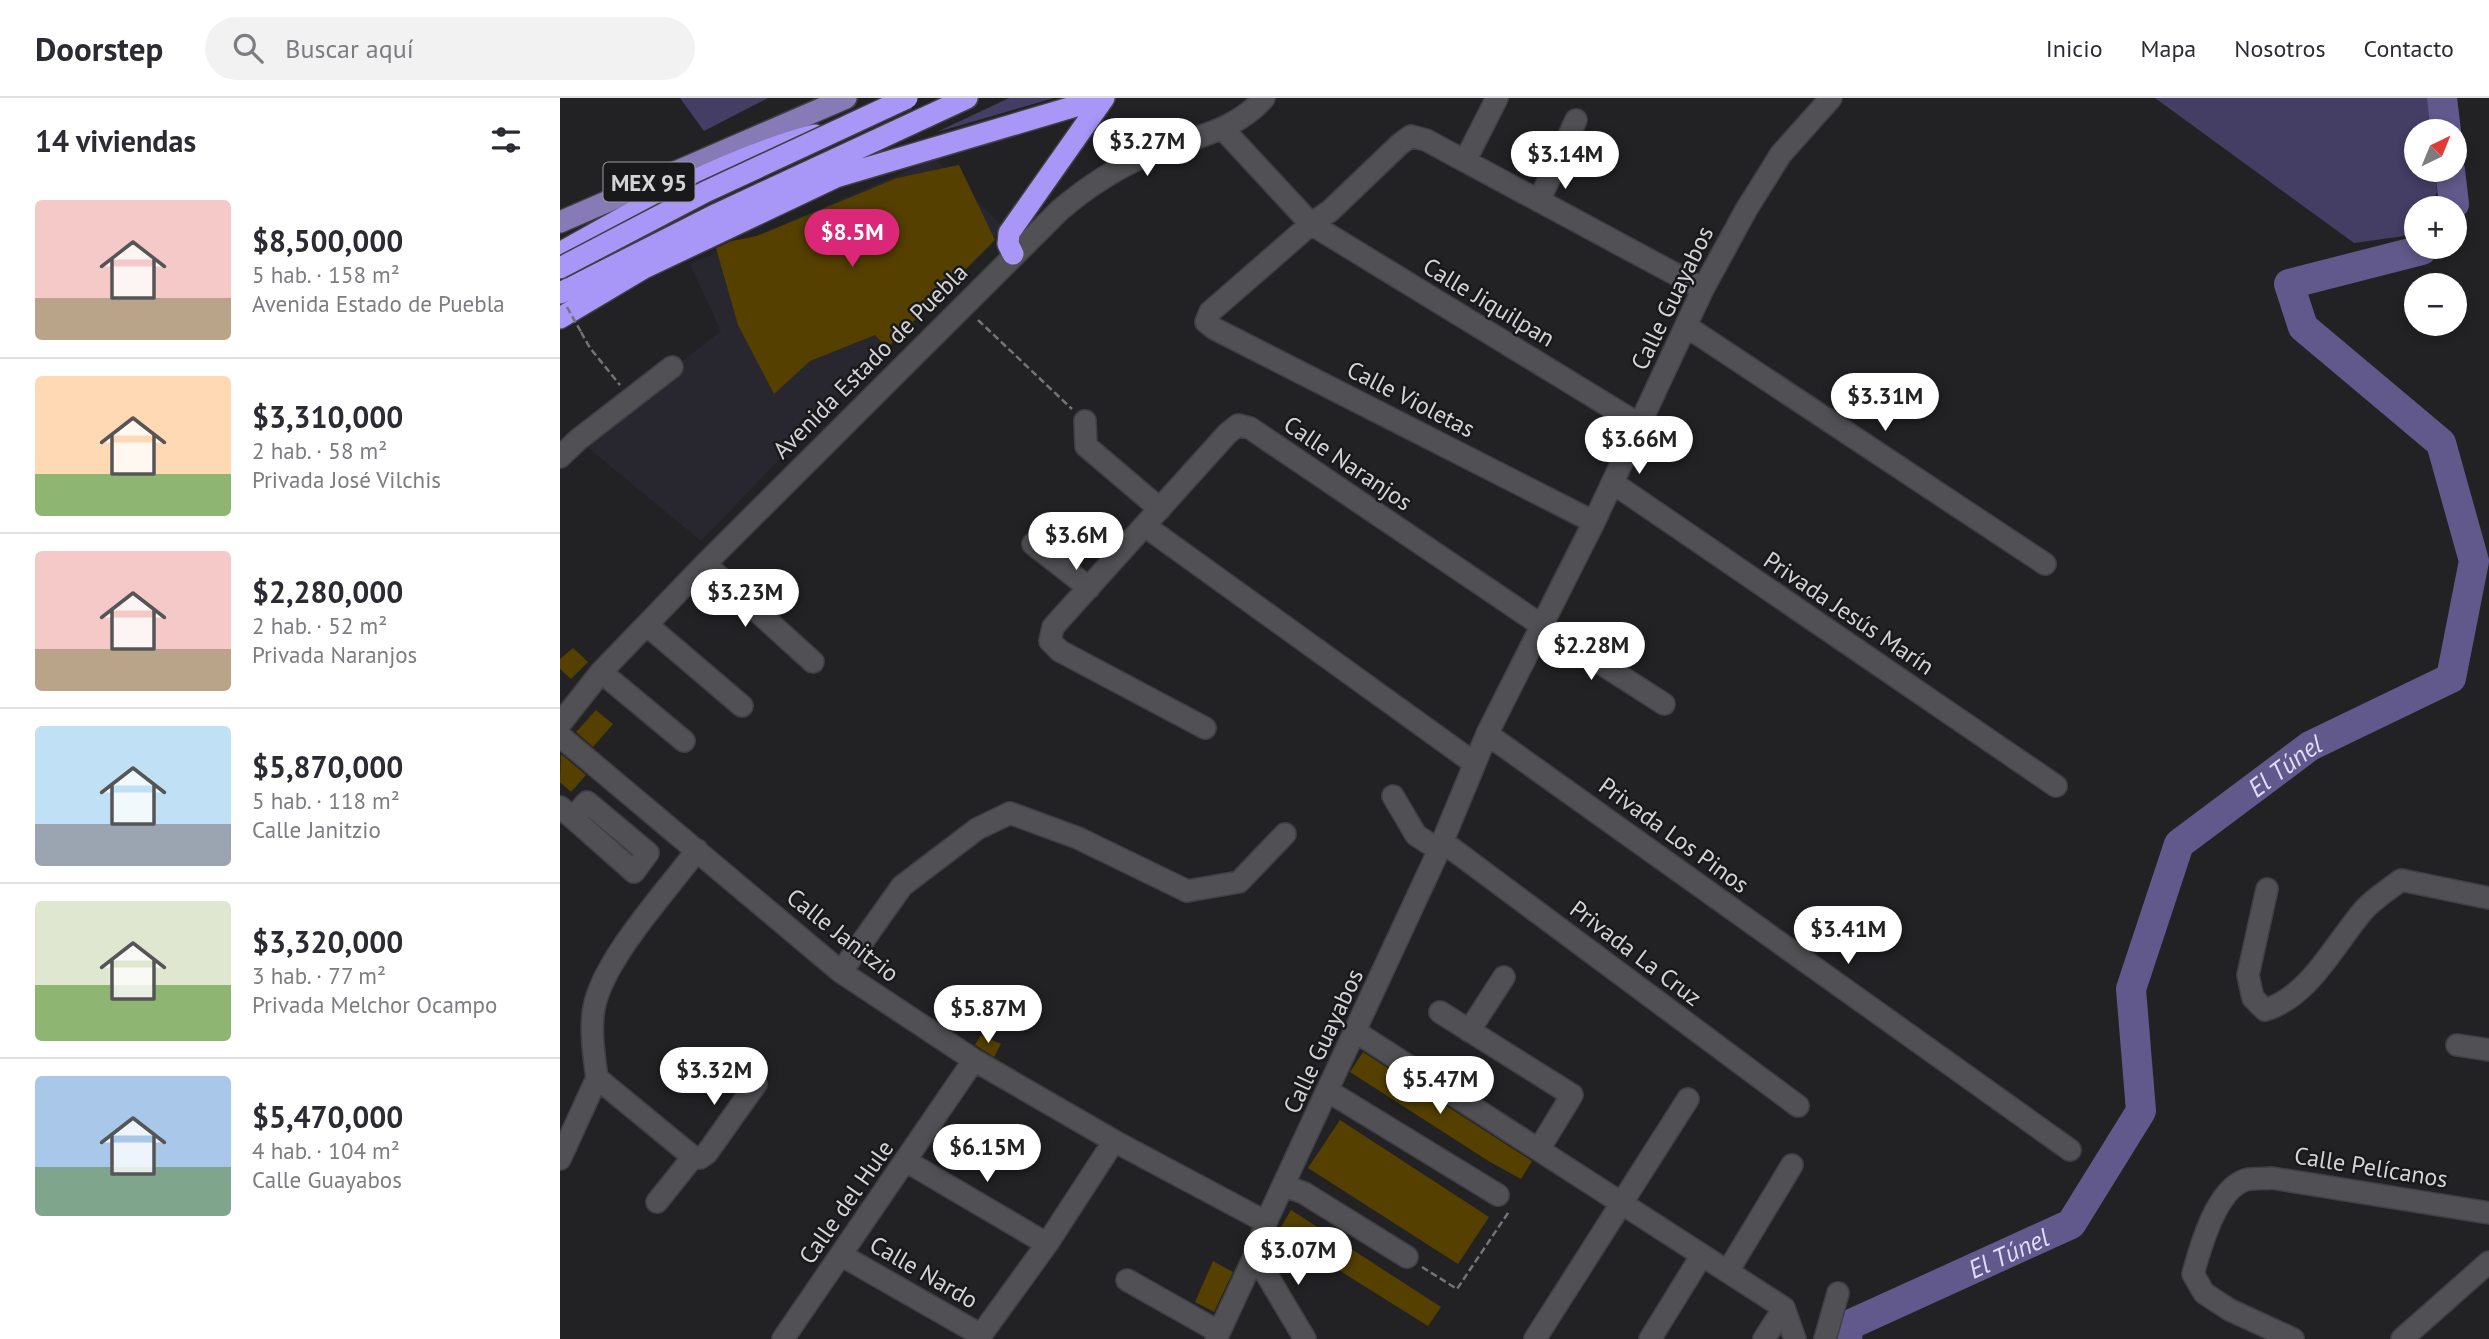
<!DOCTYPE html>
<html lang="es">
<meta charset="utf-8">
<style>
body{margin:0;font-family:"PT Sans",sans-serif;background:#f2f2f3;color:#2b2b33;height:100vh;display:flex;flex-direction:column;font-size:26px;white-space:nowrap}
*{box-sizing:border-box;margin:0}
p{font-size:23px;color:#7c7c81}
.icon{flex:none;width:38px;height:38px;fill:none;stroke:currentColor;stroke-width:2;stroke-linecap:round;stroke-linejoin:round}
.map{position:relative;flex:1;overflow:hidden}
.side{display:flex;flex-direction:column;background:#fff;width:560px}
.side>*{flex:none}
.needle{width:46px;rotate:43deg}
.buttons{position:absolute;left:1844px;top:21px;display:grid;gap:14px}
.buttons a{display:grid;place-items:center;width:63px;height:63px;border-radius:50%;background:#fff;box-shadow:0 4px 10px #0003;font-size:35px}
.price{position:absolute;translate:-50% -60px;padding:0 16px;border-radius:24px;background:#fff;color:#222;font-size:23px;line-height:46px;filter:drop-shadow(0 2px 4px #0008)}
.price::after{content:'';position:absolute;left:50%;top:42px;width:21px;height:16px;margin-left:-10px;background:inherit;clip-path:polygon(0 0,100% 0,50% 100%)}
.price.selected{background:#db2777;color:#fff}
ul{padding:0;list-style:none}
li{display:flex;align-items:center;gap:21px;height:175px;padding:0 35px}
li+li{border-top:2px solid #e1e1e2}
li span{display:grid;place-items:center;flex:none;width:196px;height:140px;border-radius:7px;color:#555}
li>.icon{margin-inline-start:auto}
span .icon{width:84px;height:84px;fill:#fffc;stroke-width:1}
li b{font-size:30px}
h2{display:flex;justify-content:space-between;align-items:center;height:84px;padding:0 35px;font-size:30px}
header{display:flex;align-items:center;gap:42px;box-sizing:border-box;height:98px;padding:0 35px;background:#fff;border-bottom:2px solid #e1e1e2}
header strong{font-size:33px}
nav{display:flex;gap:38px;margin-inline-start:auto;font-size:24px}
.search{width:490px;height:63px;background:#f2f2f3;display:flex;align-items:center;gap:18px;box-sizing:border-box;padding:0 24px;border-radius:38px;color:#7c7c81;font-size:26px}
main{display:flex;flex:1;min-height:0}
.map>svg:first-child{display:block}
.built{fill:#282730}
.green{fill:#443d64}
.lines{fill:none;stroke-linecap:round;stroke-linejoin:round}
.river{stroke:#61588b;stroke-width:30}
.building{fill:#554000}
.minor-casing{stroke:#403f43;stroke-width:24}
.major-casing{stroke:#403f43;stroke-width:24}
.highway-casing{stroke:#403f43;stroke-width:24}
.path{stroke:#747477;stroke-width:2.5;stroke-dasharray:7 3.5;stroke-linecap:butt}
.minor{stroke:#515155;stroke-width:21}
.major{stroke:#867bb6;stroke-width:21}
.highway{stroke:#a997f7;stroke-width:21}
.highway-bridge-casing{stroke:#403f43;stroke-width:24;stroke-linecap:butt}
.path-bridge{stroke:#747477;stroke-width:2.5;stroke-dasharray:7 3.5;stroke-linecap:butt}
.highway-bridge{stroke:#a997f7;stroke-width:21}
.labels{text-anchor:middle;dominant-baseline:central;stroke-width:5;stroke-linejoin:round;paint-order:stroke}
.shield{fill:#19191c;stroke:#9c9b9e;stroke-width:2}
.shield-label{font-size:23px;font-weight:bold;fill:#d4d3d6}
.street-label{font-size:24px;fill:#d4d3d6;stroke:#19191c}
.water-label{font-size:26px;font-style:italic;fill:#e0dcfc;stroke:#19191c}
</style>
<header>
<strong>Doorstep</strong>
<div class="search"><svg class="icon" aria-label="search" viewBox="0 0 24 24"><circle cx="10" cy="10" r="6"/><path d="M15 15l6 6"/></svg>Buscar aquí</div>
<nav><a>Inicio</a><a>Mapa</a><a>Nosotros</a><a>Contacto</a></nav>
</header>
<main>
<section class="side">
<h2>14 viviendas<svg class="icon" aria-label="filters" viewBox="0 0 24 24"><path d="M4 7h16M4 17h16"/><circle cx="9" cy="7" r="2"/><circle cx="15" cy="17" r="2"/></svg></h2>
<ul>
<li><span style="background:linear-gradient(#f6c9c9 70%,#b9a48a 0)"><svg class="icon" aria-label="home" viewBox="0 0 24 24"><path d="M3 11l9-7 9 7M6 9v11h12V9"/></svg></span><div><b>$8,500,000</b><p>5 hab. · 158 m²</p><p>Avenida Estado de Puebla</p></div></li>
<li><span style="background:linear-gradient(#ffd9b3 70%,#8fb573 0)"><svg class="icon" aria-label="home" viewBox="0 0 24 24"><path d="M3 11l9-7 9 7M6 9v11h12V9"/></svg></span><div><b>$3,310,000</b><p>2 hab. · 58 m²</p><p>Privada José Vilchis</p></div></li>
<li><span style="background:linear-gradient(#f6c9c9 70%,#b9a48a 0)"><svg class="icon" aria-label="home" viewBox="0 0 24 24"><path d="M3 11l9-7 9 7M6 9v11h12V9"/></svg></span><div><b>$2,280,000</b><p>2 hab. · 52 m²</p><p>Privada Naranjos</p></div></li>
<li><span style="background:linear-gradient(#bfe0f5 70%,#9aa5b1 0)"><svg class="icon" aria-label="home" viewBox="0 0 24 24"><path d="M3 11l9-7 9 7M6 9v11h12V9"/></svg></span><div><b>$5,870,000</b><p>5 hab. · 118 m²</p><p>Calle Janitzio</p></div></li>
<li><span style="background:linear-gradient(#dfe7d0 60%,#8fb573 0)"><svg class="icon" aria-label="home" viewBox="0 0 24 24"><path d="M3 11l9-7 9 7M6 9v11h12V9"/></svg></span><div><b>$3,320,000</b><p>3 hab. · 77 m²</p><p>Privada Melchor Ocampo</p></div></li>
<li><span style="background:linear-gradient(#a9c7e8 65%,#7fa58c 0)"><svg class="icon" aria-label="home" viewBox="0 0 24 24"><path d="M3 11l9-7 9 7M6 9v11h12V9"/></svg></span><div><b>$5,470,000</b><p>4 hab. · 104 m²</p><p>Calle Guayabos</p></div></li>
</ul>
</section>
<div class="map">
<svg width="1929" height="1241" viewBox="0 0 1929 1241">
<rect width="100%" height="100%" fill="#222225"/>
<path class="built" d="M 375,61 L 443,129 L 141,443 L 20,343 L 161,233 L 130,166 Z"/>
<path class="green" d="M 120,0 L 208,0 L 144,33 Z
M 449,0 L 494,0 L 377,34 Z
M 1595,0 L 1869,0 L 1872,33 L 1857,33 L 1857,72 L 1875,72 L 1877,94 L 1868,110 L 1857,110 L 1857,129 L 1852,137 L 1794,145 Z"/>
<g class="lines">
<g class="river">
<path d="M 1882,0 L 1886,33"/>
<path d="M 1890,72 L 1894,106 L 1890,110"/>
<path id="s1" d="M 1287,1241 L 1289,1227 L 1511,1126 L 1581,1013 L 1571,891 L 1619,746 L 1750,648 L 1891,580 L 1914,463 L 1881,345 L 1743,229 L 1729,186 L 1862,152 L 1864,149"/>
</g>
</g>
<path class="building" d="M 399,67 L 435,142 L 327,250 L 315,237 L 250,263 L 214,296 L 178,227 L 156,150 L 172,143 L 197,138 L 337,80 Z
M 13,550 L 28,564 L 11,581 L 0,571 L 0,561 Z
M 36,612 L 53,626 L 33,649 L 16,634 Z
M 1,656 L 26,677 L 11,694 L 0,684 Z
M 421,937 L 441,946 L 434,959 L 415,947 Z
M 803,954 L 972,1063 L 961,1081 L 930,1064 L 790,974 Z
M 780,1022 L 929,1119 L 898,1166 L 748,1070 Z
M 731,1112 L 881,1209 L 868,1228 L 718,1134 Z
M 653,1163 L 673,1174 L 654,1214 L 635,1204 Z"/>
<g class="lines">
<g class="minor-casing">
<path id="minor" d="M 663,31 L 751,126 L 1080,327
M 905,63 L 937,0
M 979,103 L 1016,22
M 1126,228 L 1485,466
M 525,323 L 526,348 L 600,411
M 0,359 L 19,341 L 112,269
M 1053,385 L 1496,688
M 1034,424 L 655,231 L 646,224 L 650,214 L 751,126 L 770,113 L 840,46 L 851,38 L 866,42 L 1143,191
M 585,428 L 914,665
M 473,446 L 529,490
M 145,466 L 253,564
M 87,527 L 182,608
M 41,574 L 124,643
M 0,626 L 41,574 L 145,466 L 500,112 C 527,89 554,71 587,57 C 628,40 674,35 704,0
M 645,630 L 500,553 L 490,543 L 493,529 L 667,336 L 678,327 L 690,330 L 981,527 L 1104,606
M 927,636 L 1510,1052
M 0,638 L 281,874 L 414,962 L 554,1043 L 706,1124
M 833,698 L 856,737 L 879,752
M 0,709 L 13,720 L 27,704 L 88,755 L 74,774 L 13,720
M 883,744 L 1238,1008
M 137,752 C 107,793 43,861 34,910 C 30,932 34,958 37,980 L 133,1059 L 140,1060 L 147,1055 L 196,986
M 1707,791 L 1688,877 L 1693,900 L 1705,912 C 1749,899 1774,847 1803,813 C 1813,801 1828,792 1841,782 L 1929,800
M 281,874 L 342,788 L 417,731 L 450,715 L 518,740 L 627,793 L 679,784 L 725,736
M 880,914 L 1012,997 L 979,1051
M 909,933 L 944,879
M 796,934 L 1224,1210 L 1235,1241
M 1897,947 L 1929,952
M 768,993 L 938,1097
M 0,1061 L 37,980
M 346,1063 L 487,1146
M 725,1088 L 744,1095 L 847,1159
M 97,1104 L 133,1059
M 281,1157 L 421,1237 L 487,1146 L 554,1043
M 695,1157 L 745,1241
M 1168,1173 L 1232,1067
M 567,1182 L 659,1234
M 223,1241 L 414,962
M 656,1241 L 695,1157 L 706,1124 L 879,752 L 927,636 L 1034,424 L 1143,191 L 1186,112 L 1221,56 L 1271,0
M 975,1241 L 1128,1001
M 1090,1241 L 1142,1157
M 1204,1241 L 1224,1210
M 1265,1241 L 1278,1195
M 1733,1241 L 1670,1212 L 1644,1195 L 1633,1176 C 1640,1150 1656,1092 1685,1082 C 1693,1080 1704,1081 1712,1080 L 1929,1115
M 1842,1241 L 1929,1164"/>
</g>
<g class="major-casing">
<path id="major" d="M 0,124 L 286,0"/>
</g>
<g class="highway-casing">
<path id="highway" d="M 0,155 C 81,109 164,61 255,37
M 453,156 L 448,146 L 449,135 L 544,0
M 0,195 L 157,116 L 407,0
M 0,220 L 84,170 L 276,79 L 543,0"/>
</g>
<path class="path" d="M 418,222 L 512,311
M 21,234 L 30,250 L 60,287
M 862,1169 L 897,1191 L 950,1112"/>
<use href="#minor" class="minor"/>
<use href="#major" class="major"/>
<use href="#highway" class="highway"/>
<g class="highway-bridge-casing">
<path id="highway-bridge" d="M 0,170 L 145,94 L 347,0"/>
</g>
<path class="path-bridge" d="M 7,209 L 21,234"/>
<use href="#highway-bridge" class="highway-bridge"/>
</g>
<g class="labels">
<rect class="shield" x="43.5" y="64.5" width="91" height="39" rx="5"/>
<g class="shield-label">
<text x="89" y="84">MEX 95</text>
</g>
<g class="street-label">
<text transform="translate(1112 200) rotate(-64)">Calle Guayabos</text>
<text transform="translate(929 204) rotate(31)">Calle Jiquilpan</text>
<text transform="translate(310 263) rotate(-45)">Avenida Estado de Puebla</text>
<text transform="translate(851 301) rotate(27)">Calle Violetas</text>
<text transform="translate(788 365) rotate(34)">Calle Naranjos</text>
<text transform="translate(1289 515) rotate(34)">Privada Jesús Marín</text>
<text transform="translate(1114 737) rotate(36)">Privada Los Pinos</text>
<text transform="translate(283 837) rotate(38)">Calle Janitzio</text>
<text transform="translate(1076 855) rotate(37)">Privada La Cruz</text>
<text transform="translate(763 943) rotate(-65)">Calle Guayabos</text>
<text transform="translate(1811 1069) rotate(9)">Calle Pelícanos</text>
<text transform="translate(286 1104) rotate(-55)">Calle del Hule</text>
<text transform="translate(364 1174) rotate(30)">Calle Nardo</text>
</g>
<g class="water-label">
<text stroke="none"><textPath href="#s1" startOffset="798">El Túnel</textPath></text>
<text stroke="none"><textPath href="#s1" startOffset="189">El Túnel</textPath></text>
</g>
</g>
</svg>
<div class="buttons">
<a><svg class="needle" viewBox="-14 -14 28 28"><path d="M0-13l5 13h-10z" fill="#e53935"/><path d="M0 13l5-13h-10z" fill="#7c7c81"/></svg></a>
<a>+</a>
<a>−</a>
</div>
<b class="price" style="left:587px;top:80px">$3.27M</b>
<b class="price" style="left:1005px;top:93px">$3.14M</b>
<b class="price selected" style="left:292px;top:171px">$8.5M</b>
<b class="price" style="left:1325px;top:335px">$3.31M</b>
<b class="price" style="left:1079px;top:378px">$3.66M</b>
<b class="price" style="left:516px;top:474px">$3.6M</b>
<b class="price" style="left:185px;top:531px">$3.23M</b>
<b class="price" style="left:1031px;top:584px">$2.28M</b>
<b class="price" style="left:1288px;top:868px">$3.41M</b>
<b class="price" style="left:428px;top:947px">$5.87M</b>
<b class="price" style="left:154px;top:1009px">$3.32M</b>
<b class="price" style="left:880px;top:1018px">$5.47M</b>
<b class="price" style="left:427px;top:1086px">$6.15M</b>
<b class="price" style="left:738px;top:1189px">$3.07M</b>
</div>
</main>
